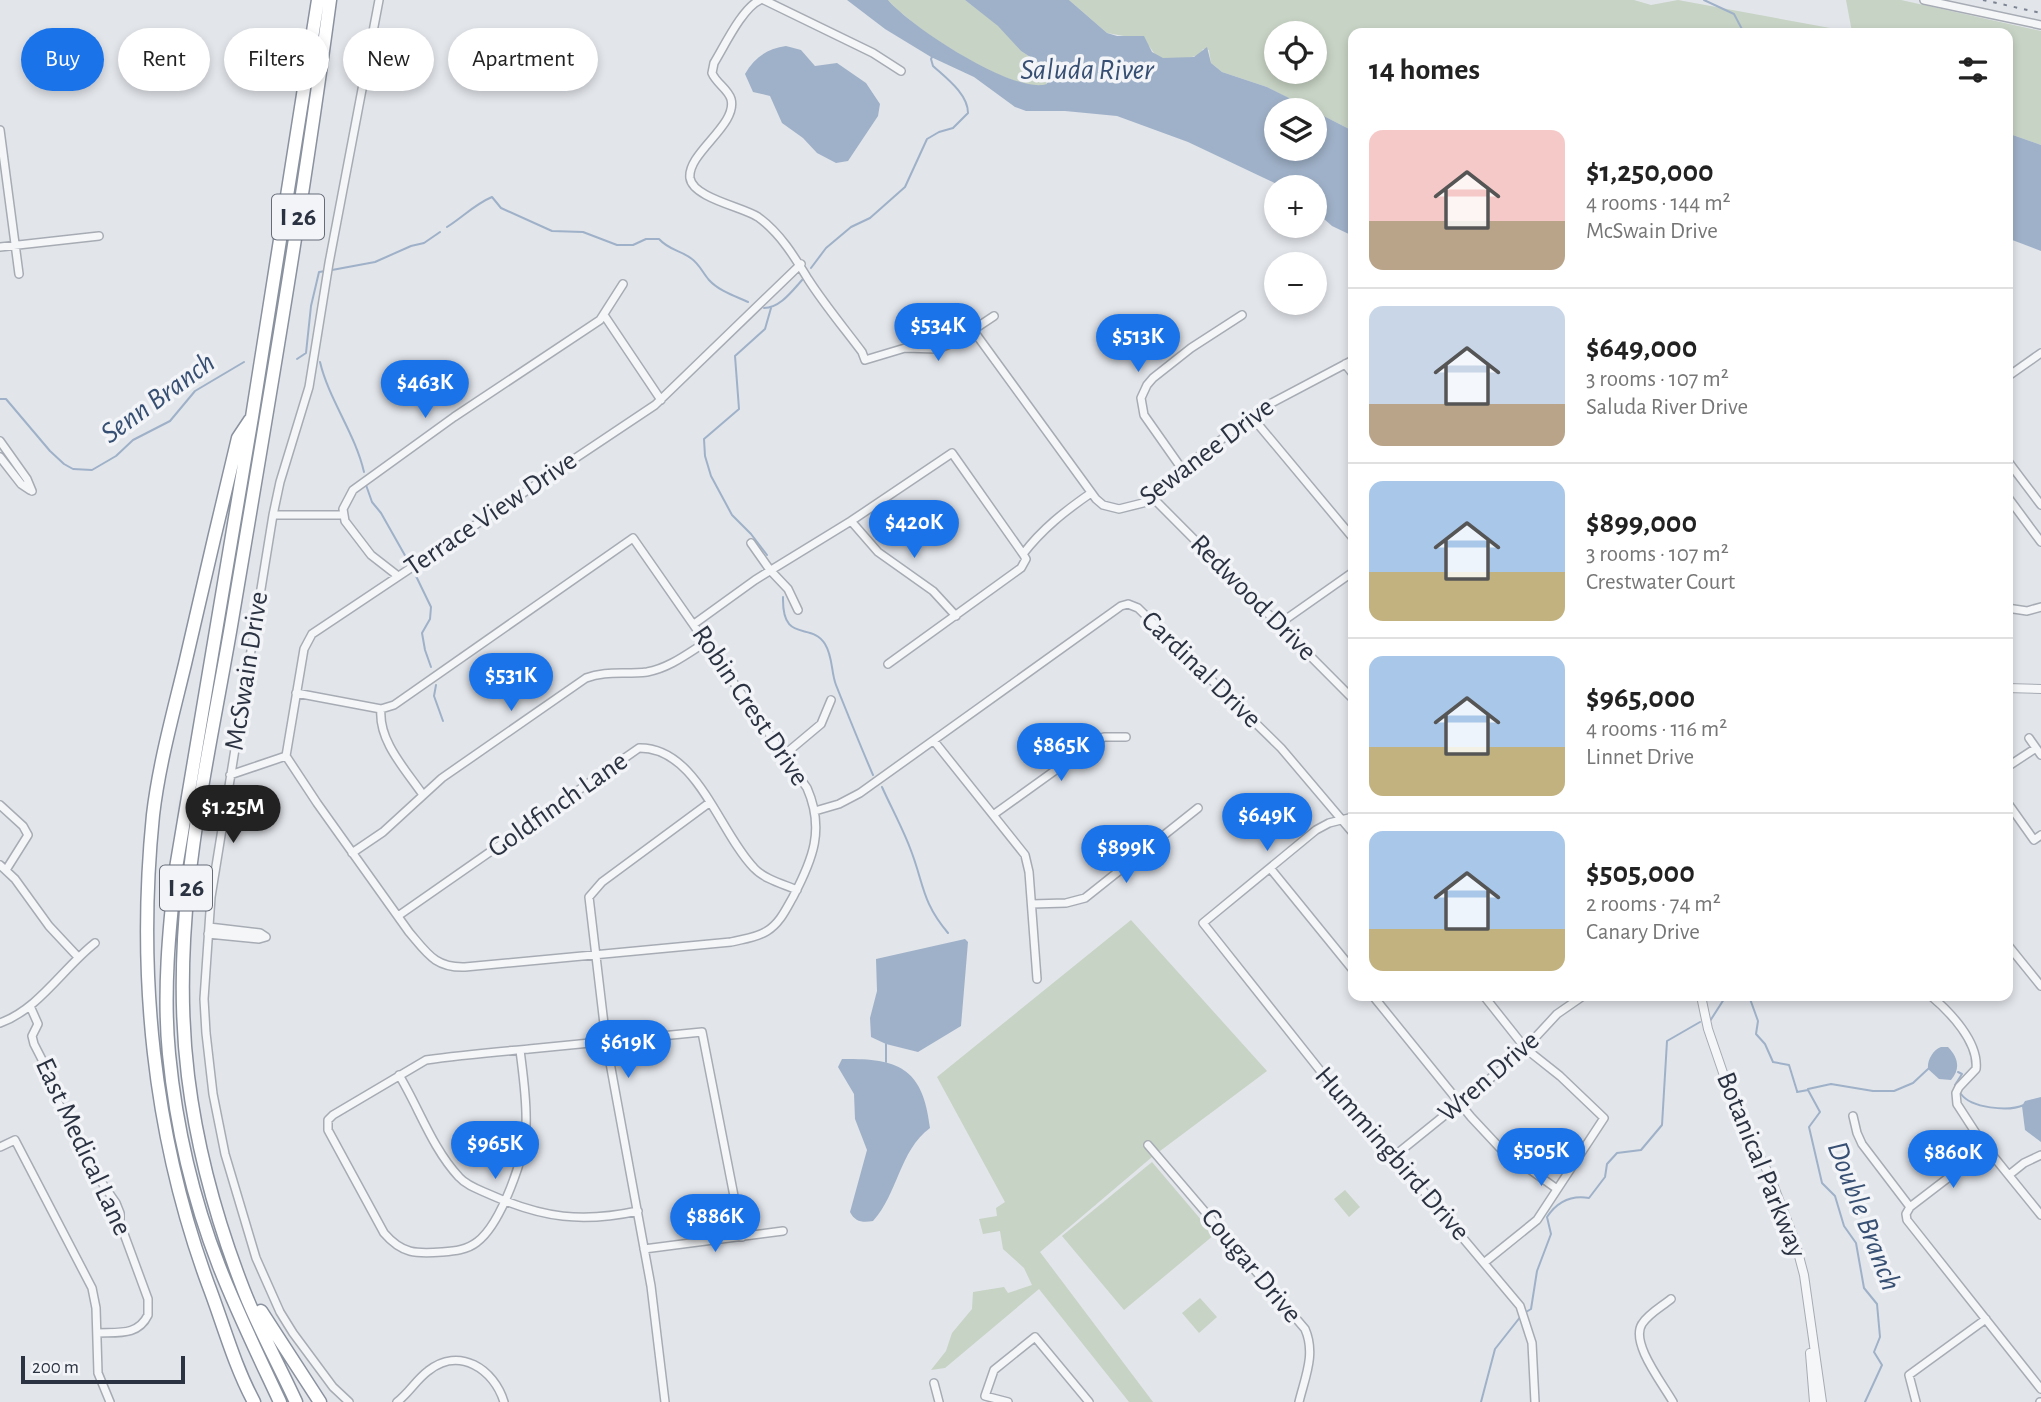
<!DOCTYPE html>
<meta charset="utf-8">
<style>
body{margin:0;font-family:"Alegreya Sans",sans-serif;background:#f2f2f2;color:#222;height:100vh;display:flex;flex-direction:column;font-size:26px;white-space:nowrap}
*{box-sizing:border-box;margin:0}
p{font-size:23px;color:#767676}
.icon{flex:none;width:38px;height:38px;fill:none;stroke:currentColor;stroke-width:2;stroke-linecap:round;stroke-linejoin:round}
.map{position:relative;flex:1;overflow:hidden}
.panel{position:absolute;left:1348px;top:28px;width:665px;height:973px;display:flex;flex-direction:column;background:#fff;border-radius:14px;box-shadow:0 4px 10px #0003}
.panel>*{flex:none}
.banner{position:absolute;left:21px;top:28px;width:665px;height:63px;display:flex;gap:14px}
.tools{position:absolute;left:1264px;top:21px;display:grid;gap:14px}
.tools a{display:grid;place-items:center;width:63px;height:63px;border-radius:50%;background:#fff;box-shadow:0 4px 10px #0003;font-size:35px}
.scale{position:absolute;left:21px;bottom:18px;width:164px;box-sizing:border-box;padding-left:7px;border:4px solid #2b3241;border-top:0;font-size:19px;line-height:24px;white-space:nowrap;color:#2b3241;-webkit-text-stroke:5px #f2f4f7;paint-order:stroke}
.price{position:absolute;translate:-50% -60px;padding:0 16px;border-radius:24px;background:#1a73e8;color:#fff;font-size:23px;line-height:46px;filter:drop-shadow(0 2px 4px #0008)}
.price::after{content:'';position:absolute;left:50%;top:42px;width:21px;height:16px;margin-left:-10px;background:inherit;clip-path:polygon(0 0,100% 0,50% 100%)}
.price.active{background:#222;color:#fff}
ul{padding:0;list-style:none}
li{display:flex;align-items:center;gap:21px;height:175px;padding:0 21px}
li+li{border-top:2px solid #e0e0e0}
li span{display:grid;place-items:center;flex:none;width:196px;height:140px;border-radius:14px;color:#555}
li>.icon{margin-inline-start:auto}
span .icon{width:84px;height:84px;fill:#fffc;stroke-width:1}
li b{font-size:30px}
h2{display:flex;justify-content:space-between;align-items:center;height:84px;padding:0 21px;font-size:30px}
.pill{padding:0 24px;border-radius:32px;background:#fff;box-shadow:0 4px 10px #0003;font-size:24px;line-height:63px}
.pill.active{background:#1a73e8;color:#fff}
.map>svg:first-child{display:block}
.green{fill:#c7d3c4;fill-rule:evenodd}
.water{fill:#9fb1c8}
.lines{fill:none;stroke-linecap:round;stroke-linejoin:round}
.stream{stroke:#9fb1c8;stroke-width:2}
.minor-casing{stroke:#a7acb4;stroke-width:10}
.tertiary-casing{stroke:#a7acb4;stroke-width:10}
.motorway-casing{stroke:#8a92a0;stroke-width:15}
.minor{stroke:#f5f6f8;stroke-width:7}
.tertiary{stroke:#f5f6f8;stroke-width:8}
.motorway{stroke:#fff;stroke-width:12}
.rail{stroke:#7c8493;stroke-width:2;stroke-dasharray:3.5 7;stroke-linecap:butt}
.labels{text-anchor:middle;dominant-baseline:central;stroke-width:7;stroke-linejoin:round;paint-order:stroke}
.shield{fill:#f2f4f7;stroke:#676c78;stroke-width:2}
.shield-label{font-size:26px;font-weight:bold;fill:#2b3241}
.street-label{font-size:28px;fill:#2b3241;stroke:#f2f4f7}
.water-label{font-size:30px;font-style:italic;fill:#374f73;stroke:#f2f4f7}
</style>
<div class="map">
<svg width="2041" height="1402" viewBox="0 0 2041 1402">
<rect width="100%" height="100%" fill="#e2e5ea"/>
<path class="green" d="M 888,0 L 965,0 L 999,26 L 1021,51 L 1038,62 L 1046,76 L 1047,85 C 1012,94 911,27 888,0 Z
M 1069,0 L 1634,0 L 1651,5 L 1678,0 L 1852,32 L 1846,0 L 1901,0 L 2041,31 L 2041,145 L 2007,133 L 2007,33 L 1353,33 L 1353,131 L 1267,87 L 1222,72 L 1211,63 L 1209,50 L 1203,49 L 1199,55 C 1186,59 1170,61 1157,57 L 1149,46 L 1124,36 L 1107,33 ZM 1276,33 L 1314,33 L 1314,72 L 1276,72 Z
M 1131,920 L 1267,1071 L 1152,1157 L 1040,1252 L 1153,1402 L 1129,1402 L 1039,1289 L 945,1368 L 931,1370 L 946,1351 L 952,1333 L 972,1309 L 973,1292 L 1004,1287 L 1008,1293 L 1032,1285 L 1024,1268 L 1003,1249 L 1000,1231 L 983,1234 L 979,1219 L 997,1216 L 996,1208 L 1005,1202 L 937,1077 Z
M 1152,1162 L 1214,1235 L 1124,1310 L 1062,1236 Z
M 1345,1190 L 1360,1207 L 1349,1217 L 1334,1199 Z
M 1200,1298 L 1217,1317 L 1199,1333 L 1182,1313 Z"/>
<path class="water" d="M 847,0 L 888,0 C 910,26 1014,95 1047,84 L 1046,76 L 1038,62 L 1021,51 L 998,26 L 965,0 L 1069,0 L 1107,33 L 1117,36 L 1144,36 L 1152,52 L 1163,58 L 1194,57 L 1207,47 L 1211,63 L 1222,72 L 1267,87 L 1313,110 L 1276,110 L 1276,149 L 1314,149 L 1314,111 L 1353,131 L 1353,236 L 1332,226 L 1314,210 L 1314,187 L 1283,187 L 1188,142 L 1117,116 L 1065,111 L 1026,111 L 1015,107 L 974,77 L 931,57 L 885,29 Z
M 786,46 L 801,50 L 815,66 L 837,63 L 866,83 L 880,104 L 878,116 L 848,161 L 836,163 L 817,153 L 803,138 L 782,123 L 770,96 L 753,92 L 745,74 C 754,58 768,48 786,46 Z
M 2007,133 L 2041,145 L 2041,251 L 2007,238 Z
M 965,939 L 968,942 L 961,1026 L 918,1052 L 886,1044 L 871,1037 L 870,1018 L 877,991 L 876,959 Z
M 1941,1047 L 1948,1047 C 1958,1057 1961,1069 1951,1080 L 1939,1079 L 1928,1069 C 1927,1060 1933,1050 1941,1047 Z
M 842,1059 C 899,1058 923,1068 930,1128 C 899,1151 898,1194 873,1221 C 863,1223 855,1222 850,1212 L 867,1150 L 855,1119 L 854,1094 L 838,1067 Z
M 2041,1097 L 2041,1142 L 2025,1130 L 2022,1106 L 2025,1101 Z"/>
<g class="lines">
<path class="stream" d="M 1704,0 L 1734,14 L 1744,33
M 447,227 C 463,217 475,204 492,197 L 501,208 L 552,231 L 583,232 L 617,245 L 633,245 L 646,239 L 659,239 C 670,251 679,249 692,259 C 699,264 703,273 709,280 C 719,291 735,296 748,302
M 811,268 L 826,248 L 851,227 L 870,218 L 905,187 L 927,139 L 939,132 L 953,128 L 968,113 C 968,94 946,78 933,66 L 931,59 L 933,55
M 332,270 L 375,262 L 411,246 L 424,243 L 440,232
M 764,308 C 780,308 792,291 803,279
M 297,359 L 306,353 L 311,306 L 319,272 L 326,271
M 320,362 C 329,400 355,433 364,472
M 0,399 L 6,399 L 50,451 L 64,464 L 73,469 L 92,470 L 116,456 L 133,440 L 170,421 L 195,391 L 244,362
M 366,485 L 372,502 L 381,513 L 407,559
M 767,555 L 751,534 L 732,515 L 711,476 L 705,456 L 704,439 L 739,409 L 735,356 L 765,329 L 771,308
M 415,574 L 431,607 L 430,619 L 422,633 L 425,650 L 431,667
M 783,597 C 782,645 811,621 825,644 C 833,657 831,672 836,685 C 848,715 860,745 873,775
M 436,685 L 434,696 L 443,721
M 882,787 C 891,807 902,827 910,848 C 924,883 921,901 948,933
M 1749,996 L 1758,1021 L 1756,1034 L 1765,1044 L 1773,1062 L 1789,1065 L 1797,1091
M 1710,1021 L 1726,996
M 886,1062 L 886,1044
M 1955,1085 L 1962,1074 L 1958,1072
M 1808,1089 L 1831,1084 L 1873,1091 L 1894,1091 L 1913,1083 L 1928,1069
M 1797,1092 L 1808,1090 L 1820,1112 L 1809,1127 L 1822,1183 L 1835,1196 L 1844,1226 L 1856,1243 L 1864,1288 L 1877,1304 L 1880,1337 L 1874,1352 L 1882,1365 L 1865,1402
M 1961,1094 C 1971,1108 2008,1112 2024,1105
M 1526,1312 L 1531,1309 L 1537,1271 L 1551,1234 L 1547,1217 C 1557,1202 1571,1195 1589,1198 L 1605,1177 L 1607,1164 L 1617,1153 L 1641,1150 L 1662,1125 L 1667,1041 L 1700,1022
M 1481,1402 L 1495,1349 L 1521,1316"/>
<g class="minor-casing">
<path id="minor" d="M 760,0 C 742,8 724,47 714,63 L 712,73 C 716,83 728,89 731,99 C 738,125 687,153 690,178 C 693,198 743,207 758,217 C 780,233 794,256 808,279 C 824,304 844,328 862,352 L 865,360 L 905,348 L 937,349 L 955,342 L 994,316
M 764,0 L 873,53 L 901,71
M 1924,0 L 2041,25
M 0,130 L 19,274
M 0,247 L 99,236
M 604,315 L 661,400
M 973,330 L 1096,499 L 1103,505 L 1119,509 L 1143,503 L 1182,469 L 1266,406 L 1353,360
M 1345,364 L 1353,374
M 2007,377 L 2041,353
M 1252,417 L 1353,538
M 0,441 L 27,479 L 32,491
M 0,457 L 21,484 L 30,490
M 2007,460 L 2041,505
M 1182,469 L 1144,415 L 1141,398 L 1147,385 L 1153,378 L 1191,348 L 1242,315
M 2007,496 L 2041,542
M 1152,497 L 1353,699
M 273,515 L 342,515
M 851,521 L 878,552 L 933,591 L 956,616
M 751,543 L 770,570 L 788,589 L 798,610
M 398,576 L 371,555 L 345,521 L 343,509 L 353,490 L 454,417 L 600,320 L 623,284
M 2007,608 L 2027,611 L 2041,607
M 694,624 L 755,580 L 851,521 L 952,453 L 1023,554
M 1279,624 L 1353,572
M 888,664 L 1021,568 L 1026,559 L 1023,554 C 1042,529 1065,511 1091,493
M 381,709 C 378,741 406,770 423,795
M 2029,738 L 2041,755
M 934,741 L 1025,855 L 1029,872 L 1037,979
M 784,755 L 821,724 L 831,700
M 286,756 L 317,803 L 409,932 C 427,953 435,968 465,967 L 731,942 C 743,939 756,938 767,931 C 780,923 786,909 793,897 C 813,859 825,829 807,788 L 633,538 L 394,705 L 381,709 L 296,693
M 286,756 L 304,649 L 312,634 L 655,405 L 801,264
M 2007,767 L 2036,748
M 230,775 L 286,756
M 2007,802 L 2034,840 L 2041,835
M 0,805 L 23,826 L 28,835 L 6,870
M 815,811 L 839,804 L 860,793 L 1121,606 L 1128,604 L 1138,608 L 1281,748 L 1353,833
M 993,815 L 1096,741 L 1104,737 L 1126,737
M 1353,817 L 1329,823 L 1316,830 L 1203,923 L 1361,1122 L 1404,1168 L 1520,1306 L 1532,1343 L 1535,1402
M 352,853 L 383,832 L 442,778 L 586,678 C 606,670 626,675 647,672 C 669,668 687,654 706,642
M 0,865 L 15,879 L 49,926 L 78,957
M 1270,868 L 1353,970
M 1032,904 L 1066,903 L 1085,898 L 1198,808
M 398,916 L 639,748 C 697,747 719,832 754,868 C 764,879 783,884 797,890
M 208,934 L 259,939 L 266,937 L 260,933 L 209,927
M 2007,944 L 2041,986
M 1373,996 L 1471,1117 L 1500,1148 L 1557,1189
M 1484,996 L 1526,1049 L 1560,1076 L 1604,1118 L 1537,1220 L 1485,1262
M 1931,996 C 1950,1012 1979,1042 1976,1069 L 1959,1087 L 1956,1093 L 1957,1104 L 1981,1141 L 2041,1215
M 30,1006 L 38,1024 L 32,1036 L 34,1044 L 56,1087 L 58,1102 L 72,1132 L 91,1167 L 116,1203 L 120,1213 L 120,1223 L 148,1299 L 148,1315 C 138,1336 118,1332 97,1333
M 0,1023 C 39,1009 63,968 95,943
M 520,1050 C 523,1075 527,1100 526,1125 C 526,1155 501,1224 477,1242 C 467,1250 454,1251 442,1252 C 416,1254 402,1254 384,1233 L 328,1130 L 328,1120 L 333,1115 L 426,1060 C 460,1055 495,1052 529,1049 C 587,1043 644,1038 702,1032 L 742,1237
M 399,1075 C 419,1108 432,1148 459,1177 C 467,1186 480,1190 491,1195 C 543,1218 582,1223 638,1211
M 1853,1116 L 1857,1133 L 1862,1144 L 1910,1207
M 1148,1145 L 1305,1329 C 1316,1354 1305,1377 1299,1402
M 0,1147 L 15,1140 L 92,1288 L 96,1308 L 98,1373 L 110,1402
M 1987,1148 L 1910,1207 L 1906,1214 L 1907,1220 L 2041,1389
M 1393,1157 L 1518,1056 L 1557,1014 L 1583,996
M 2009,1175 L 2024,1163 L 2041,1155
M 644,1249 L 783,1231
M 1671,1299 C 1661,1307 1648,1314 1642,1324 C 1630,1343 1663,1384 1673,1402
M 934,1383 L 939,1402
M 349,1402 L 333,1387 L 293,1333 L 280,1312 L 256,1258 L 225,1154 L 213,1094 L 206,1033 L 204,999 L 211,897 L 273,515 L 280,482 L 309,387 L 329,263 L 379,0
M 397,1402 C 409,1393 416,1380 428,1371 C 459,1346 494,1369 504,1402
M 665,1402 L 651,1286 L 606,1041 L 589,897 L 602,882 L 709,803
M 1008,1402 L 985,1396 L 994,1370 L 1035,1337 L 1089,1402
M 1916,1402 L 1909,1375 L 1986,1319
M 2040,1402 L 2041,1402"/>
</g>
<g class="tertiary-casing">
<path id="tertiary" d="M 2007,688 L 2041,689
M 1701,996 L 1708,1029 L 1731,1096 L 1771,1179 L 1795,1241 L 1804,1275 L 1822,1402
M 1810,1353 L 1814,1402"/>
</g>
<g class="motorway-casing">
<path id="motorway" d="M 250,420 L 238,438 C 220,513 202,589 185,664 C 173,714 159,764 153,815 C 137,973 153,1134 208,1284 C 223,1323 234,1365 254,1402
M 261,1311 L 320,1402
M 280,1402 C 259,1357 237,1312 219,1266 C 193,1199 176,1126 169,1054 C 163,993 169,929 176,868 L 252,417 L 318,0
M 296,1402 C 279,1365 259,1329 244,1291 C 217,1222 197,1149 188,1076 C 169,921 205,777 231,626 C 266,418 302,209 330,0"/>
</g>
<use href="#minor" class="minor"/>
<use href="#tertiary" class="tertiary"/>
<use href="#motorway" class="motorway"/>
<path class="rail" d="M 1983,0 L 2041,13"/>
</g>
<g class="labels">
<g class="shield">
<rect x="272" y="194.5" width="52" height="45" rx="5"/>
<rect x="160" y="865.5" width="52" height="45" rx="5"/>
</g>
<g class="shield-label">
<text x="298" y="217">I 26</text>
<text x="186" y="888">I 26</text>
</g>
<g class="street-label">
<text transform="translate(1207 452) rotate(-37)">Sewanee Drive</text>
<text transform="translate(491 514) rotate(-34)">Terrace View Drive</text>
<text transform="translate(1253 598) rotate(45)">Redwood Drive</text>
<text transform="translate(1201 670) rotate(44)">Cardinal Drive</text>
<text transform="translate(247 671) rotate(-81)">McSwain Drive</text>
<text transform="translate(750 706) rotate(56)">Robin Crest Drive</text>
<text transform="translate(558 805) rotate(-35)">Goldfinch Lane</text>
<text transform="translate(1489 1077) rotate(-41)">Wren Drive</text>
<text transform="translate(83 1147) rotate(65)">East Medical Lane</text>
<text transform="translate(1392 1154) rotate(49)">Hummingbird Drive</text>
<text transform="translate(1761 1165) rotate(68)">Botanical Parkway</text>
<text transform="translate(1251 1266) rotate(50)">Cougar Drive</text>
</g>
<g class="water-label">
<text x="1087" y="70">Saluda River</text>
<text transform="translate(158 398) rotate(-36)">Senn Branch</text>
<text transform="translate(1864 1216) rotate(69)">Double Branch</text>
</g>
</g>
</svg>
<div class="tools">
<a><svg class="icon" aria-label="locate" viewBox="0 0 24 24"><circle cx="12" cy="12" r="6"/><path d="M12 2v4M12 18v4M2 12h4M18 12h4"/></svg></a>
<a><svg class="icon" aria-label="layers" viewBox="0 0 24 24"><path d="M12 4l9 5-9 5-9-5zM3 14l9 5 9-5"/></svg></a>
<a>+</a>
<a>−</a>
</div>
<div class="scale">200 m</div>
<b class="price" style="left:938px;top:363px">$534K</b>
<b class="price" style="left:1138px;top:374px">$513K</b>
<b class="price" style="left:425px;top:420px">$463K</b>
<b class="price" style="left:914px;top:560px">$420K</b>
<b class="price" style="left:511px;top:713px">$531K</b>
<b class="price" style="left:1061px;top:783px">$865K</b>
<b class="price active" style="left:233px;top:845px">$1.25M</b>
<b class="price" style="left:1267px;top:853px">$649K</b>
<b class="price" style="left:1126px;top:885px">$899K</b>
<b class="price" style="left:628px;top:1080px">$619K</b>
<b class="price" style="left:495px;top:1181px">$965K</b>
<b class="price" style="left:1541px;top:1188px">$505K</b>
<b class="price" style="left:1953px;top:1190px">$860K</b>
<b class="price" style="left:715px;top:1254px">$886K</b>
<div class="banner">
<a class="pill active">Buy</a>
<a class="pill">Rent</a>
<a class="pill">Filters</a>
<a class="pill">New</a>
<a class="pill">Apartment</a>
</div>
<section class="panel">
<h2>14 homes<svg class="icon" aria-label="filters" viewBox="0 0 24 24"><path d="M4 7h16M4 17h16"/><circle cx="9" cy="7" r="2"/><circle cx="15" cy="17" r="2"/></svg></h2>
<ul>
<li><span style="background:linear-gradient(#f6c9c9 65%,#b9a48a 0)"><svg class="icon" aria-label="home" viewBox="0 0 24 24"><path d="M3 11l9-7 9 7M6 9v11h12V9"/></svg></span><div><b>$1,250,000</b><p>4 rooms · 144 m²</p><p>McSwain Drive</p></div></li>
<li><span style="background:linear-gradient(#c9d6e8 70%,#b9a48a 0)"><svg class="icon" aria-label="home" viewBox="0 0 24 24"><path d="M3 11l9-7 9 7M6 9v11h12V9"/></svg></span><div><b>$649,000</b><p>3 rooms · 107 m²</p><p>Saluda River Drive</p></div></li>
<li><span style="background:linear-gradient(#a9c7e8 65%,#c2b280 0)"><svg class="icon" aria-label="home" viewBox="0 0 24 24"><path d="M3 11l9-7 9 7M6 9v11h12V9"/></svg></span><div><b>$899,000</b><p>3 rooms · 107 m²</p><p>Crestwater Court</p></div></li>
<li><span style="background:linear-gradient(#a9c7e8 65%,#c2b280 0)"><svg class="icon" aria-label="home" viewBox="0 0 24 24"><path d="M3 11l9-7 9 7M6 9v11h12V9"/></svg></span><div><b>$965,000</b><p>4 rooms · 116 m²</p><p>Linnet Drive</p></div></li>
<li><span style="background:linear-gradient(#a9c7e8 70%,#c2b280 0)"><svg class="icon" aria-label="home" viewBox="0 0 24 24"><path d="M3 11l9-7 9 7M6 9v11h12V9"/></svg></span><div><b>$505,000</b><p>2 rooms · 74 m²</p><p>Canary Drive</p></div></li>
</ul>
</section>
</div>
